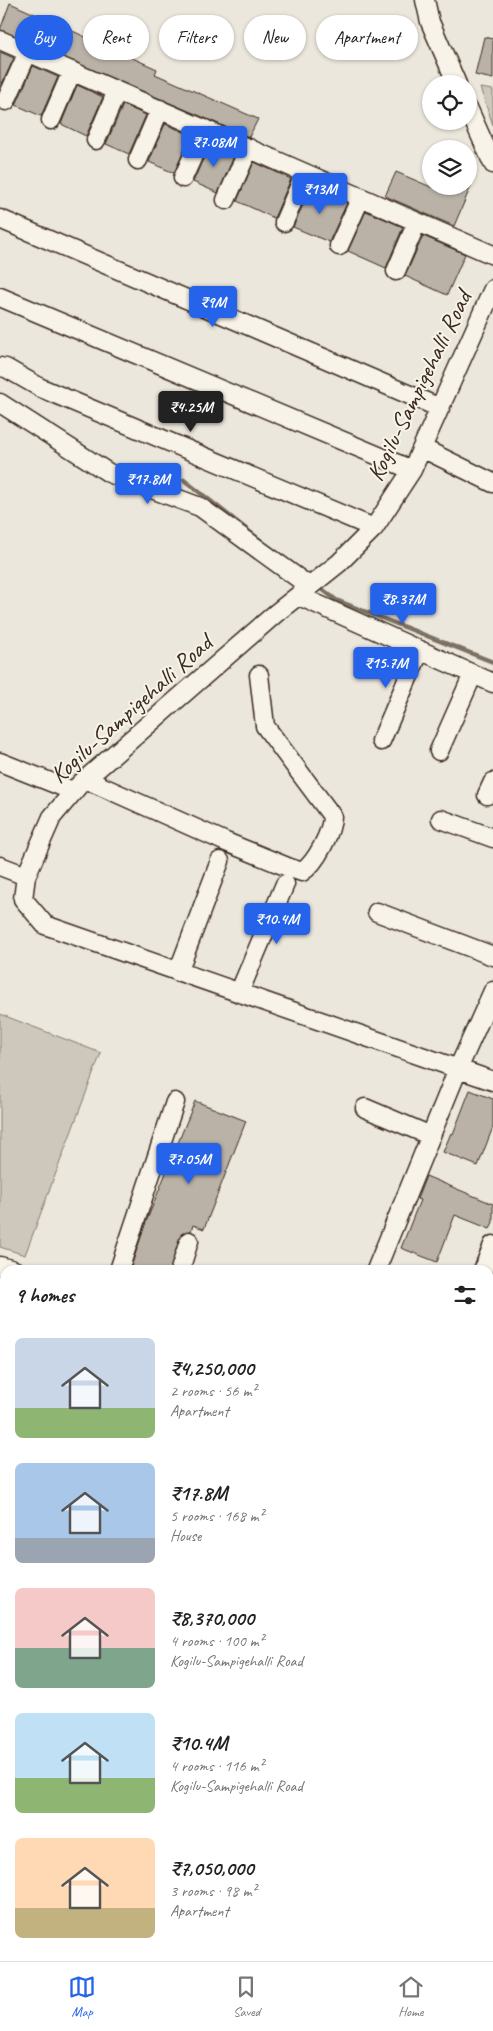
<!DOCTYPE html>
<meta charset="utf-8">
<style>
body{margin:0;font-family:Caveat,sans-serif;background:#f6f6f6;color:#222;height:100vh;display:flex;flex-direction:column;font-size:19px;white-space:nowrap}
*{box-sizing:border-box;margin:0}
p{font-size:16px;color:#767676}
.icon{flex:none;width:28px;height:28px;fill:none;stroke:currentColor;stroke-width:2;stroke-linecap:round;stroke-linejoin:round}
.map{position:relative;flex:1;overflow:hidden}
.drawer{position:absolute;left:0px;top:1265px;width:494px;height:696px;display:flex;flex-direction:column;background:#fff;border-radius:15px 15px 0 0;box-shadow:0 1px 4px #0004}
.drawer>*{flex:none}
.guide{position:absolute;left:15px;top:15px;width:464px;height:45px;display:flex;gap:10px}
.controls{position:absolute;left:422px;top:75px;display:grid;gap:10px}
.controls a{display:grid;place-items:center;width:55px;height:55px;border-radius:50%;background:#fff;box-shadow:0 1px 4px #0004;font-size:25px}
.price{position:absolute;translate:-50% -42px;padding:0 11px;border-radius:5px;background:#2563eb;color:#fff;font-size:16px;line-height:32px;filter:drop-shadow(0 1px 2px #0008)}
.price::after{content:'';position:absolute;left:50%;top:30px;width:15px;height:11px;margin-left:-8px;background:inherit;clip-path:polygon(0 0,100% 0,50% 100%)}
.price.active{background:#222;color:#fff}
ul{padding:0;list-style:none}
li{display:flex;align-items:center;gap:15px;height:125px;padding:0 15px}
li span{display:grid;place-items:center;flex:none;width:140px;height:100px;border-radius:8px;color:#555}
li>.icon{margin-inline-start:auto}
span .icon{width:60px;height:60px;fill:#fffc;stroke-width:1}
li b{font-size:21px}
h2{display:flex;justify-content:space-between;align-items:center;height:60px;padding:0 15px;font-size:21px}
.chip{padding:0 18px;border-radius:22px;background:#fff;box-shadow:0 1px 4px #0004;font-size:18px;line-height:45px}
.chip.active{background:#2563eb;color:#fff}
.tab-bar{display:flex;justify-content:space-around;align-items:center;height:70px;border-top:1px solid #e0e0e0;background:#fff;font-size:14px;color:#767676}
.tab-bar a{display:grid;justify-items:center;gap:2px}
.tab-bar .active{color:#2563eb}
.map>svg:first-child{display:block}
.built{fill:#ddd7cc}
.green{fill:#cec8bc;stroke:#84796d}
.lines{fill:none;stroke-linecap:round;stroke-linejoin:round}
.stream{stroke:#7c7064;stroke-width:4.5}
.building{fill:#bab2a7;stroke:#3b2a1e}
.minor-casing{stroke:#3b2a1e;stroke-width:21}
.major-casing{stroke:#3b2a1e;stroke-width:26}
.minor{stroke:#f7f3e8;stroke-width:18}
.major{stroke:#f7f3e8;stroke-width:22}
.rail{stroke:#3b2a1e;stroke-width:4}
.labels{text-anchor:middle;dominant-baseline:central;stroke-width:4;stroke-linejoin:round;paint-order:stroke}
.street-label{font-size:25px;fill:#3b2a1e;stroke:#f7f3e8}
</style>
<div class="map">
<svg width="493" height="1961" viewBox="0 0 493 1961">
<rect width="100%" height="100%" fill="#ece7dc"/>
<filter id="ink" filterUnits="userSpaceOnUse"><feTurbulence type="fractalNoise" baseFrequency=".02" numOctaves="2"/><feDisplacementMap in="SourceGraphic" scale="10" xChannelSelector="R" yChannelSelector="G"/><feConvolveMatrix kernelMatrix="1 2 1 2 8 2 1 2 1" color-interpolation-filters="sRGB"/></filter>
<g filter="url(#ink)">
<path class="built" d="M 0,1329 L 5,1338 L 5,1438 L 0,1429 Z
M 307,1956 L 360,1956 L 363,1961 L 309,1961 Z"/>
<path class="green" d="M 480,88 L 493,90 L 493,125 Z
M 0,1014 L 101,1053 L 25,1255 L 0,1247 Z"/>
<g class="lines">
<path class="stream" d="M 184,480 L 260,540
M 317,585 L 336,600 L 493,662"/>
</g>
<path class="building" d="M 10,3 L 157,69 L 155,74 L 258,119 L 249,137 L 0,30 Z
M 484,37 L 493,39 L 493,79 L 475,75 Z
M 0,52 L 14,58 L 0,88 Z
M 33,66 L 58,77 L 41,116 L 16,105 Z
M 77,85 L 103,97 L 86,136 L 61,124 Z
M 123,105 L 146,115 L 129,154 L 106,144 Z
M 165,124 L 191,135 L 174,173 L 149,162 Z
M 210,143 L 235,154 L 218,193 L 193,182 Z
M 254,162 L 291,179 L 274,218 L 237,201 Z
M 396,172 L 431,187 L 471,186 L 454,226 L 385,196 Z
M 311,187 L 347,203 L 329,242 L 293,227 Z
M 366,211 L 403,227 L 386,268 L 348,251 Z
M 423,236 L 465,254 L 447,295 L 405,276 Z
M 470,1090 L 493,1099 L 493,1127 L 478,1166 L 443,1152 L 451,1133 L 453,1134 Z
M 195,1101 L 246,1121 L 204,1229 L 193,1225 L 191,1231 L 181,1234 L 170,1270 L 130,1270 L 146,1222 Z
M 426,1176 L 493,1204 L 493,1222 L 490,1229 L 455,1215 L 437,1262 L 401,1248 L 420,1200 L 417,1199 Z"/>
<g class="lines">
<g class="minor-casing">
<path id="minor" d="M 425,0 L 430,22 L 457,84
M 0,40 L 493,255
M 6,101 L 28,52
M 469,110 L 493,164
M 51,120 L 72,71
M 96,140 L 117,91
M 138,160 L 160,109
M 183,178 L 205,129
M 226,200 L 249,148
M 0,219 L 440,408
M 284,222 L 305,173
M 339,246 L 361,197
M 396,271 L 417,222
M 493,289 L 412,470 L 374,528 L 339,563 L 275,614 L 80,784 L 52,817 L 26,876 L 23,899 L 45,925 L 493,1081
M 0,297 L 412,470
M 0,367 L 6,368 L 41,388 L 374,528
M 0,403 L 109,473 L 200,507 L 309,586
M 422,448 L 493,483
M 299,596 L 493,683
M 381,741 L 420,650
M 439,751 L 473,674
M 0,762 L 73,791
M 85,779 L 226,842 L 290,868 L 302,872 C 316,863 332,832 332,816 L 265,726 L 259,675
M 487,795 L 493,782
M 441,819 L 493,838
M 0,866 L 26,876
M 377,912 L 493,956
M 178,972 L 220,861
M 239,993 L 285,884
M 365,1108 L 431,1136
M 0,1266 L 14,1270
M 119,1270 L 175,1102
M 180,1270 L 189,1241
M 376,1270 L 458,1069 L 493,991
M 483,1270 L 493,1245
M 0,1307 L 5,1315
M 489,1411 L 493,1413
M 0,1502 L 5,1510
M 489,1546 L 493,1535
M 0,1620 L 5,1602
M 0,1722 L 5,1724
M 489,1765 L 493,1767
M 489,1820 L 493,1810
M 489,1851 L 493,1853
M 14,1961 L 16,1956
M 92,1961 L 93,1956
M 158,1961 L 159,1956"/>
</g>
<g class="major-casing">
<path id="major" d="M 0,1809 L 5,1811
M 0,1835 L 5,1837
M 247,1956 L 251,1961
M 379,1956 L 382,1961
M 414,1956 L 417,1961"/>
</g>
<use href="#minor" class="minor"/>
<use href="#major" class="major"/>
<path class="rail" d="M 0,1364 L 5,1372
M 0,1391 L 5,1400
M 327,1956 L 330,1961
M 341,1956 L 343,1961"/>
</g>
</g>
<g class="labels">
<g class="street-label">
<text transform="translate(419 386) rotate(-64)">Kogilu-Sampigehalli Road</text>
<text transform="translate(131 709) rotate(-42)">Kogilu-Sampigehalli Road</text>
</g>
</g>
</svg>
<div class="controls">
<a><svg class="icon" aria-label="locate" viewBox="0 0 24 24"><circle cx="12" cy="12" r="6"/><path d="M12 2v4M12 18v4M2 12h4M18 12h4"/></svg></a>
<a><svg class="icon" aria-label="layers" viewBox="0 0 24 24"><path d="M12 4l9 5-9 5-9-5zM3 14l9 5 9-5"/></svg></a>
</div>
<b class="price" style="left:214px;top:168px">₹7.08M</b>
<b class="price" style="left:320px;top:215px">₹13M</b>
<b class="price" style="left:213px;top:328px">₹9M</b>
<b class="price active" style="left:191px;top:433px">₹4.25M</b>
<b class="price" style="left:148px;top:505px">₹17.8M</b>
<b class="price" style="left:403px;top:625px">₹8.37M</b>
<b class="price" style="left:386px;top:689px">₹15.7M</b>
<b class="price" style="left:277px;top:945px">₹10.4M</b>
<b class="price" style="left:189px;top:1185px">₹7.05M</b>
<div class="guide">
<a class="chip active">Buy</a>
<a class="chip">Rent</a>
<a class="chip">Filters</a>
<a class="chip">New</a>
<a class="chip">Apartment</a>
</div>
<section class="drawer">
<h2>9 homes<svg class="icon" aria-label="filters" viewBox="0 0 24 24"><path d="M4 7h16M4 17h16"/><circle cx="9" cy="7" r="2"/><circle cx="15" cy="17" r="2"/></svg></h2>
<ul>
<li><span style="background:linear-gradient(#c9d6e8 70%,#8fb573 0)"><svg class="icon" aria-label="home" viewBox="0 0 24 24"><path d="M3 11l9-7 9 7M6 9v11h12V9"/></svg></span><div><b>₹4,250,000</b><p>2 rooms · 56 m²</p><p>Apartment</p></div></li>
<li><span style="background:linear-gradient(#a9c7e8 75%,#9aa5b1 0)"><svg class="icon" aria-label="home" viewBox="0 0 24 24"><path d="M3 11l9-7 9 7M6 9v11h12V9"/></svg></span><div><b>₹17.8M</b><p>5 rooms · 168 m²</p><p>House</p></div></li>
<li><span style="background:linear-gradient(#f6c9c9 60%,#7fa58c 0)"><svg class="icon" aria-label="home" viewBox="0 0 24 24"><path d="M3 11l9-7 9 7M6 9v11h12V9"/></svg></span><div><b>₹8,370,000</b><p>4 rooms · 100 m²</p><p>Kogilu-Sampigehalli Road</p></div></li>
<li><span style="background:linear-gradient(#bfe0f5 65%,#8fb573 0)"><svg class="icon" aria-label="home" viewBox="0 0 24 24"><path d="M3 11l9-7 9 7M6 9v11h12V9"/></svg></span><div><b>₹10.4M</b><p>4 rooms · 116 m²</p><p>Kogilu-Sampigehalli Road</p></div></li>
<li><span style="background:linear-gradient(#ffd9b3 70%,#c2b280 0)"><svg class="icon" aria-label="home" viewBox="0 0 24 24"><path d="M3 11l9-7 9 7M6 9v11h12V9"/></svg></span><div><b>₹7,050,000</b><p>3 rooms · 98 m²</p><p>Apartment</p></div></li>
</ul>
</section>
</div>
<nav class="tab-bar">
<a class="active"><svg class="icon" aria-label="map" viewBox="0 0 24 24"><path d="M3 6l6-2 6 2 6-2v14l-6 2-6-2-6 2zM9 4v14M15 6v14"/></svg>Map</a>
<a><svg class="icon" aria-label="saved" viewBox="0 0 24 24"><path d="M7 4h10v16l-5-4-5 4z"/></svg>Saved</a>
<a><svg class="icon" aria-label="home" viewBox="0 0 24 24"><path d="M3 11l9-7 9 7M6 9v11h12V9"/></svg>Home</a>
</nav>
